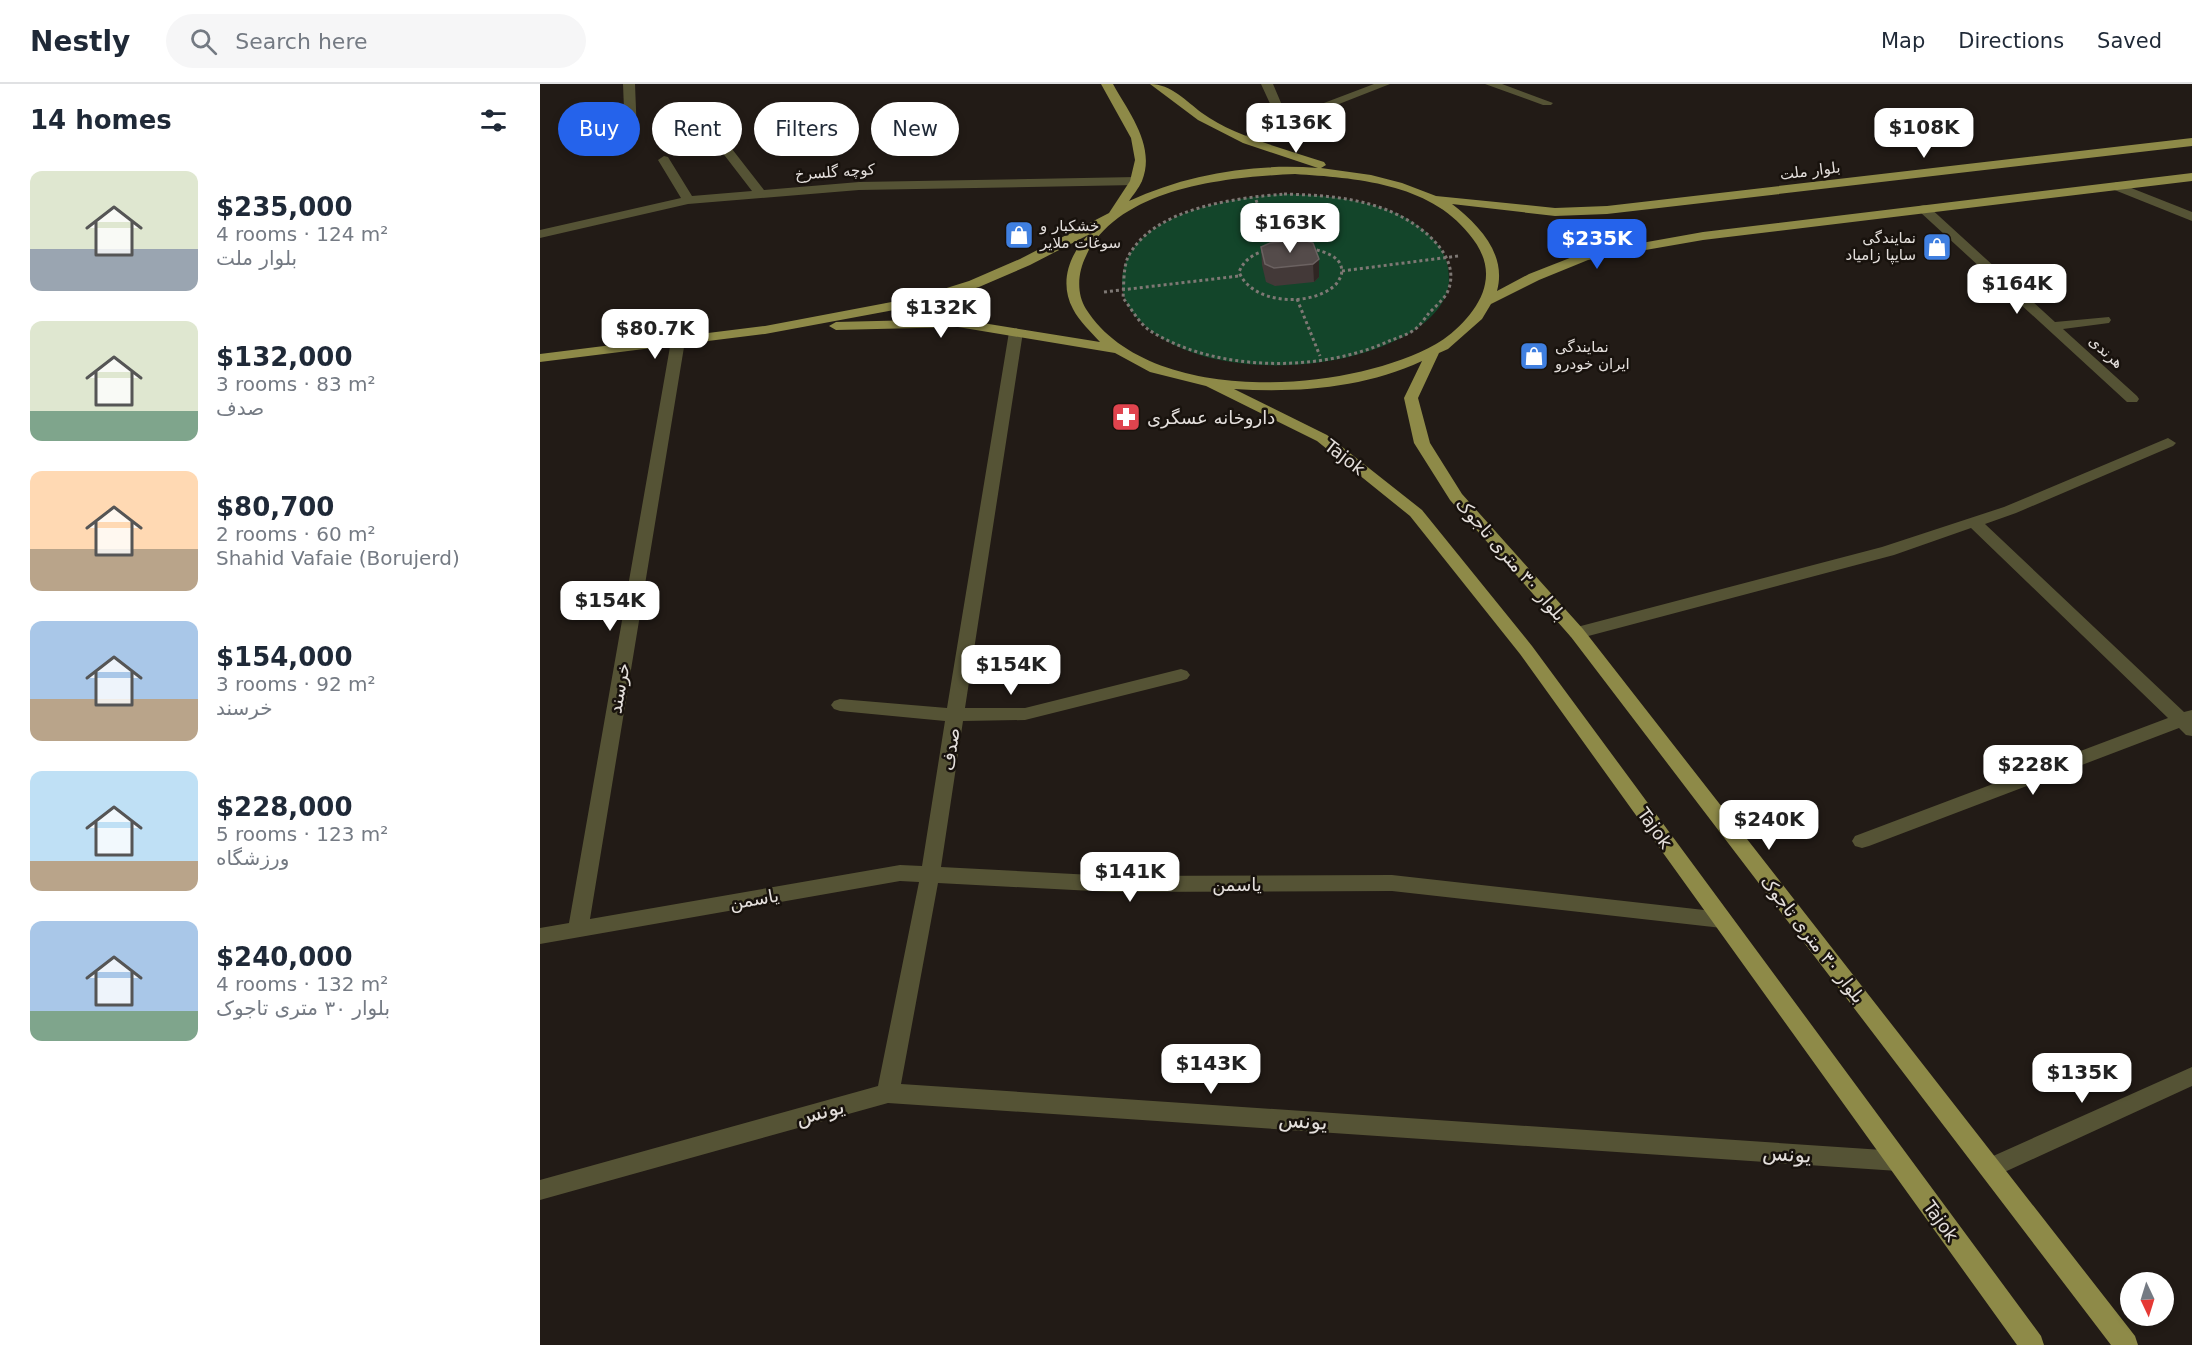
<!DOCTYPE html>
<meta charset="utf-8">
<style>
body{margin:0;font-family:"DejaVu Sans","Noto Sans Arabic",sans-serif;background:#f6f6f7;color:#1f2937;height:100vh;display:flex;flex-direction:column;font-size:22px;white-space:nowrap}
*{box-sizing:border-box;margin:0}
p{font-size:20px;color:#747a83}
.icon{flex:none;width:33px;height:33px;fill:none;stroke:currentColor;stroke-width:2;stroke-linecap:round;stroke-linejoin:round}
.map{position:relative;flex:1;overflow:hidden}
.drawer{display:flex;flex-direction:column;background:#fff;width:540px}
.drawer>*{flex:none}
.top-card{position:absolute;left:18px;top:18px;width:570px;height:54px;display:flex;gap:12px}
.needle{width:39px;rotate:176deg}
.fabs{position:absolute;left:1580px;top:1188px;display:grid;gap:12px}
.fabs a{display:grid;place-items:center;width:54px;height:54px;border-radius:50%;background:#fff;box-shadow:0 3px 9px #0003;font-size:30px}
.price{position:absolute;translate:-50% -51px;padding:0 14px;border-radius:12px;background:#fff;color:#222;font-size:20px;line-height:39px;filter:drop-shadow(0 2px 3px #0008)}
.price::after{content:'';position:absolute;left:50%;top:36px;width:18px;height:14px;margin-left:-9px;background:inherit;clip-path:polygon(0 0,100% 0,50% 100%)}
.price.selected{background:#2563eb;color:#fff}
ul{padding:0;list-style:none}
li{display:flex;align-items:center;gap:18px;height:150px;padding:0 30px}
li span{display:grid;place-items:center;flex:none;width:168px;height:120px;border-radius:12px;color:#555}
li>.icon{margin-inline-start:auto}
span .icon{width:72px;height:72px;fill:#fffc;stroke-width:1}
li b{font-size:26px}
h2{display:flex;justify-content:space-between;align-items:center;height:72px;padding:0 30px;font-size:26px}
.pill{padding:0 21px;border-radius:27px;background:#fff;box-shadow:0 3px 9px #0003;font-size:21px;line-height:54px}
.pill.selected{background:#2563eb;color:#fff}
header{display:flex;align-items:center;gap:36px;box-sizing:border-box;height:84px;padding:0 30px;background:#fff;border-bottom:2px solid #e0e1e3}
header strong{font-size:28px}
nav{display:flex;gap:33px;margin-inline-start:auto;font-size:21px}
.search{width:420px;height:54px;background:#f6f6f7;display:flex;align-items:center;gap:15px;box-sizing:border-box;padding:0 21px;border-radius:33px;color:#747a83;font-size:22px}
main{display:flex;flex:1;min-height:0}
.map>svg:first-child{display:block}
.green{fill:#13452a}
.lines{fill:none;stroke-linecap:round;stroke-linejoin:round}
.path{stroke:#7e7874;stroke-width:3;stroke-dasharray:3 3;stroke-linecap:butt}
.minor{fill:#555335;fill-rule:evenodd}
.major{fill:#8e8a48;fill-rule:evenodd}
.wall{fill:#433938}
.shaded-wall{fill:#2f2623}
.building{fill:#544b4a;stroke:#6b6261;stroke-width:1.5}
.labels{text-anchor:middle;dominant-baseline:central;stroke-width:5;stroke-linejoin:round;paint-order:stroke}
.far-street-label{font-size:15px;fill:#e4dfdc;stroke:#18120d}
.far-poi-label{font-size:15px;fill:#e4dfdc;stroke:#18120d;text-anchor:start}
.poi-label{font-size:18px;fill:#e4dfdc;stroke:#18120d;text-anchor:start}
.street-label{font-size:18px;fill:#e4dfdc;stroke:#18120d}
.near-street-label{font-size:21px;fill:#e4dfdc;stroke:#18120d}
</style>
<header>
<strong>Nestly</strong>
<div class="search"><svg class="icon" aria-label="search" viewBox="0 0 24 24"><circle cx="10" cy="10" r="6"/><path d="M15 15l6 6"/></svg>Search here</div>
<nav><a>Map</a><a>Directions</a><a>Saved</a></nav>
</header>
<main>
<section class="drawer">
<h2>14 homes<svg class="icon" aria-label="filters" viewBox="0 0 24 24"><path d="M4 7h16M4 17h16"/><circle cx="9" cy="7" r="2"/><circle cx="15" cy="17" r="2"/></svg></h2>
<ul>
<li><span style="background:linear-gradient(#dfe7d0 65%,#9aa5b1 0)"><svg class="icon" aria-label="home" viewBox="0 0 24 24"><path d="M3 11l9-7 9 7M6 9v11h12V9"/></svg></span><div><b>$235,000</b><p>4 rooms · 124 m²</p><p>بلوار ملت</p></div></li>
<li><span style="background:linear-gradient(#dfe7d0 75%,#7fa58c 0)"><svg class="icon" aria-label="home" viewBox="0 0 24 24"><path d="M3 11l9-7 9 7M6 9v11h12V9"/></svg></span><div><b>$132,000</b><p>3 rooms · 83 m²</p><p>صدف</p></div></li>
<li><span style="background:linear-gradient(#ffd9b3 65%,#b9a48a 0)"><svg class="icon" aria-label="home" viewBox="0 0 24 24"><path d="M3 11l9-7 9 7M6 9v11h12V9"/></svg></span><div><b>$80,700</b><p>2 rooms · 60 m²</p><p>Shahid Vafaie (Borujerd)</p></div></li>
<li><span style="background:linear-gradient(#a9c7e8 65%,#b9a48a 0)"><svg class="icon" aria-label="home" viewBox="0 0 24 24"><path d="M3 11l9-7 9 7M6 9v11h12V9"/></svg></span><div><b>$154,000</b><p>3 rooms · 92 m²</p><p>خرسند</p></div></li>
<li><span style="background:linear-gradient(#bfe0f5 75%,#b9a48a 0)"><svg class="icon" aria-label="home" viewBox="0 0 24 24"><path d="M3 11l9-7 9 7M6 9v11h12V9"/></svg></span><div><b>$228,000</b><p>5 rooms · 123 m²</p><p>ورزشگاه</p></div></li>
<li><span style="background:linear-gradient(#a9c7e8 75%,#7fa58c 0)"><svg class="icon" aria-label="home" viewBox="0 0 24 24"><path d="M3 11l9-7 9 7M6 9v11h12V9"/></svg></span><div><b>$240,000</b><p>4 rooms · 132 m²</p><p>بلوار ۳۰ متری تاجوک</p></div></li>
</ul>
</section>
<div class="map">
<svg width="1652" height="1261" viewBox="0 0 1652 1261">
<rect width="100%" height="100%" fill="#221b16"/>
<path class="green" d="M 744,110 C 793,111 867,118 898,161 C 907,173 909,183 909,198 C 907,219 892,234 876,245 C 809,291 659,299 599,236 C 582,218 577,198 587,175 C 610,126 696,113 744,110 Z"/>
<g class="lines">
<path class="path" d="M 744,110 C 779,111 814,113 847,126 C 876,137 925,171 907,209 C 903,216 895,223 889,229 C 885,234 880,242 874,246 C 867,251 857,254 849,257 C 780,289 674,288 609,246 C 599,239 591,224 583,214 C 584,202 583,184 588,173 C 613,124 695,114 744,110 Z
M 716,116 L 734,163
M 747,162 C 763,163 808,166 801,192 C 799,196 797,200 793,203 C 768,223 712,220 699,188 C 707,168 727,166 747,162 Z
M 802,187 L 918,172
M 564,208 L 699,192
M 757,215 L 780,272"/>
<path class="minor" d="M 83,0 L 95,0 L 97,51 L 91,55 L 85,51 Z
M 721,0 L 733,0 L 747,33 L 834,0 L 850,0 L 748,40 L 711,59 L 703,59 L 703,53 L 738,37 Z
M 945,0 L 962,0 L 1013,19 L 1011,21 L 1003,21 Z
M 181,55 L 185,56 L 224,106 L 319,98 L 596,93 L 602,97 L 596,101 L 319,106 L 148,120 L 0,154 L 0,146 L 141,114 L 118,76 L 124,72 L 128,73 L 152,112 L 212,107 L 175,59 Z
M 1576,98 L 1652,128 L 1652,137 L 1572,105 L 1570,102 Z
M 1384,121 L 1388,122 L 1515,238 L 1569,233 L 1571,236 L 1569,239 L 1523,245 L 1597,312 L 1599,315 L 1597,318 L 1587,318 L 1380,128 L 1378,125 L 1380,122 Z
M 476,244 L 483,248 L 425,624 L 485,624 L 641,585 L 647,587 L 650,591 L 647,595 L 641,597 L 485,636 L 423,637 L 401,783 L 572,792 L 852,791 L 1182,828 L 1189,830 L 1192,836 L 1189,842 L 1182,844 L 852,807 L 572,808 L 398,799 L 361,1000 L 1358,1067 L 1366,1070 L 1369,1077 L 1366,1084 L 1358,1087 L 348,1019 L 0,1116 L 0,1096 L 338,1002 L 379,798 L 360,797 L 0,860 L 0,844 L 29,839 L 131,257 L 138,253 L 145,257 L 50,835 L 360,781 L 382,782 L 405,637 L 300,627 L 294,625 L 291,621 L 294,617 L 300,615 L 407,624 L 469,248 Z
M 1628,354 L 1636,359 L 1633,362 L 1476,429 L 1445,440 L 1644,628 L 1652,626 L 1652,652 L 1646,651 L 1639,644 L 1329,762 L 1322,764 L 1315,762 L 1312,757 L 1315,752 L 1628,634 L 1431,444 L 1354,471 L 1037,555 L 1031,553 L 1028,549 L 1031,545 L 1037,543 L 1342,463 L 1464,423 Z
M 1652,983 L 1652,1002 L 1458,1091 L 1450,1094 L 1442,1091 L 1439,1084 L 1442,1077 Z"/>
<path class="major" d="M 561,0 L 573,0 C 589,29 616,62 602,97 C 599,104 593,111 589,117 C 647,90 714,79 778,84 L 703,59 L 658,36 L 610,0 C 631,0 646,17 662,29 C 695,53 746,65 784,78 L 786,81 L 781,84 L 831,91 L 862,99 L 896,112 L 1015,124 L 1067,122 L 1652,54 L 1652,62 L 1067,130 L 1015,132 L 912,120 C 939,141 967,170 957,207 L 989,190 L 1040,170 L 1163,148 L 1652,89 L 1652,97 L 1163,156 L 1048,176 L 999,196 L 951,220 L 942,235 L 908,265 L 899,269 L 878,314 L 890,359 L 922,410 L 1043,545 L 1595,1252 L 1598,1261 L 1571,1261 L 1031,553 L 910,416 L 874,359 L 864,314 L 882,277 C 824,304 758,309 694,305 L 787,351 L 882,426 L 992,562 L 1501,1252 L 1504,1261 L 1477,1261 L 980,570 L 870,432 L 777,357 L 666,302 L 610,288 L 575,269 L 418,243 L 296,246 L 289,242 L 296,238 L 418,235 L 560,258 C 551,248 539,237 533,225 C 519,199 529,171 548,151 L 490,181 L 439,203 L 381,221 L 225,250 L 0,278 L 0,270 L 225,242 L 378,213 L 429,197 L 480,175 L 569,129 L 590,97 L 595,76 L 591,54 ZM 755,90 C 815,94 889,99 929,150 C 941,164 949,181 945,200 C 941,223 916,249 896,260 C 807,310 608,323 546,225 C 536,209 538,188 546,172 C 579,103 688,93 755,90 Z"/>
</g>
<path class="wall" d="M 763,156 L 779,193 L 774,198 L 735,202 L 726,198 L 722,181 L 721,163 Z"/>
<path class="shaded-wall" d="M 779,175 L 779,193 L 774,198 L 773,180 Z"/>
<path class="building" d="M 763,156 L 773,159 L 779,175 L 773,180 L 734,184 L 725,180 L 721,163 L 730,159 Z"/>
<defs>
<g id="shop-square" transform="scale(1.5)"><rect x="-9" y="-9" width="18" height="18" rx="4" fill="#3f7fe0" stroke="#18120d"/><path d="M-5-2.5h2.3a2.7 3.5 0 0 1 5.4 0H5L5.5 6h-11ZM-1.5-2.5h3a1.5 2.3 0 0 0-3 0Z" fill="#fff"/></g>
<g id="pharmacy-square" transform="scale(1.5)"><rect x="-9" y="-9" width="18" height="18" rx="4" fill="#e0444e" stroke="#18120d"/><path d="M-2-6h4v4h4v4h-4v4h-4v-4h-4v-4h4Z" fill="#fff"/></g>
</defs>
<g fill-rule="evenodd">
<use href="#shop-square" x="479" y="151"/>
<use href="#shop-square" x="1397" y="163"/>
<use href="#shop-square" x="994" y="272"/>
<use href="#pharmacy-square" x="586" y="333"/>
</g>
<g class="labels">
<g class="far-street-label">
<text transform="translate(1270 87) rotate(-7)">بلوار ملت</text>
<text transform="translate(295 88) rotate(-4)">کوچه گلسرخ</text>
<text transform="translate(1566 268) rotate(42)">هرندی</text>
</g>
<g class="far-poi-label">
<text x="500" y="142">خشکبار و<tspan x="500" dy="17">سوغات ملایر</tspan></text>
<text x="1376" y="154" text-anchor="end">نمایندگی<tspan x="1376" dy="17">سایپا زامیاد</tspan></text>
<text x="1015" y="263">نمایندگی<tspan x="1015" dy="17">ایران خودرو</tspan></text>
</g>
<g class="poi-label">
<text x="607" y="333">داروخانه عسگری</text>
</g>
<g class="street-label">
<text transform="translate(805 373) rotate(38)">Tajok</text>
<text transform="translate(971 475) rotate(49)">بلوار ۳۰ متری تاجوک</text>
<text transform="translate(79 604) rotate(-80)">خرسند</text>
<text transform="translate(410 665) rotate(-81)">صدف</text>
<text transform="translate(1115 744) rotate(54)">Tajok</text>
<text x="697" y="800">یاسمن</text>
<text transform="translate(214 815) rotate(-10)">یاسمن</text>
<text transform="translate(1273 855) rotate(52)">بلوار ۳۰ متری تاجوک</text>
<text transform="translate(1401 1137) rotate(54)">Tajok</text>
</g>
<g class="near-street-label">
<text transform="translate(280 1028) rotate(-15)">یونس</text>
<text transform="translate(763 1037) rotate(4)">یونس</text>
<text transform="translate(1247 1070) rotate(4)">یونس</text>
</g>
</g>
</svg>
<div class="fabs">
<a><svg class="needle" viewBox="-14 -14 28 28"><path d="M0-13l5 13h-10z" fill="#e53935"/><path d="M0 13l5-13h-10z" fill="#747a83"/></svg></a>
</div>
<b class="price" style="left:756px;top:70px">$136K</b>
<b class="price" style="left:1384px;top:75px">$108K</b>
<b class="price" style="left:750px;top:170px">$163K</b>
<b class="price selected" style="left:1057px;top:186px">$235K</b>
<b class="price" style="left:1477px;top:231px">$164K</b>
<b class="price" style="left:401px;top:255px">$132K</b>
<b class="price" style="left:115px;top:276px">$80.7K</b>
<b class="price" style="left:70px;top:548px">$154K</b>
<b class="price" style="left:471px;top:612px">$154K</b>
<b class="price" style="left:1493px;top:712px">$228K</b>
<b class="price" style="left:1229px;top:767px">$240K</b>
<b class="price" style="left:590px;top:819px">$141K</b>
<b class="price" style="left:671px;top:1011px">$143K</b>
<b class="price" style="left:1542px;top:1020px">$135K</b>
<div class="top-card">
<a class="pill selected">Buy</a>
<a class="pill">Rent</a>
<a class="pill">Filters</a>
<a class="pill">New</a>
</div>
</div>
</main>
